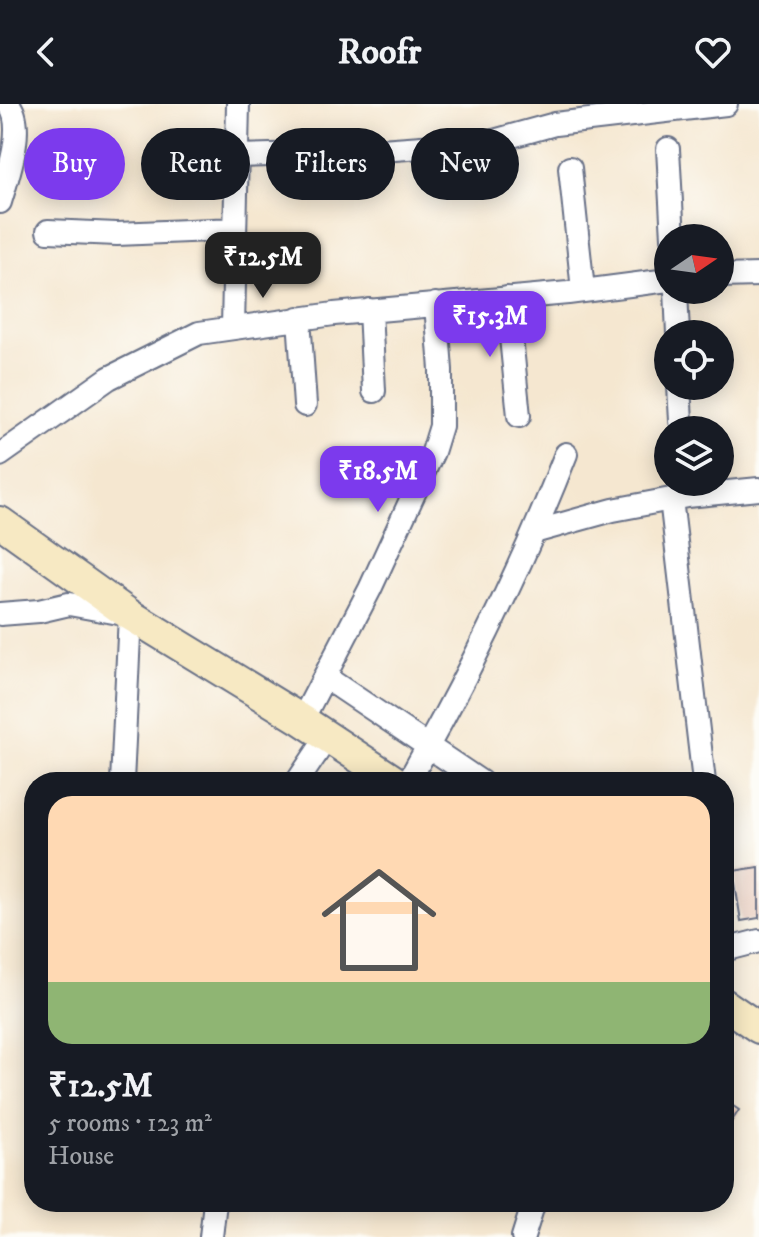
<!DOCTYPE html>
<meta charset="utf-8">
<style>
body{margin:0;font-family:"IM FELL DW Pica",serif;background:#242831;color:#f1f3f6;height:100vh;display:flex;flex-direction:column;font-size:30px;white-space:nowrap}
*{box-sizing:border-box;margin:0}
p{font-size:26px;color:#9ea1a6}
.icon{flex:none;width:44px;height:44px;fill:none;stroke:currentColor;stroke-width:2;stroke-linecap:round;stroke-linejoin:round}
.map{position:relative;flex:1;overflow:hidden}
.sheet{position:absolute;left:24px;top:668px;width:710px;height:440px;display:flex;flex-direction:column;background:#171b24;border-radius:32px;box-shadow:0 4px 20px #0003}
.sheet>*{flex:none}
.top-card{position:absolute;left:24px;top:24px;width:712px;height:72px;display:flex;gap:16px}
.needle{width:52px;rotate:77deg}
.buttons{position:absolute;left:654px;top:120px;display:grid;gap:16px}
.buttons a{display:grid;place-items:center;width:80px;height:80px;border-radius:50%;background:#171b24;box-shadow:0 4px 20px #0003;font-size:40px}
.price{position:absolute;translate:-50% -68px;padding:0 18px;border-radius:16px;background:#7c3aed;color:#fff;font-size:26px;line-height:52px;filter:drop-shadow(0 2px 4px #0008)}
.price::after{content:'';position:absolute;left:50%;top:48px;width:24px;height:18px;margin-left:-12px;background:inherit;clip-path:polygon(0 0,100% 0,50% 100%)}
.price.selected{background:#222;color:#fff}
ul{padding:0;list-style:none}
li{display:grid;align-content:center;gap:16px;height:424px;padding:0 24px}
li span{display:grid;place-items:center;height:248px;border-radius:24px;color:#555}
li>.icon{margin-inline-start:auto}
span .icon{width:144px;height:144px;fill:#fffc;stroke-width:1}
li b{font-size:34px}
.tag{padding:0 28px;border-radius:36px;background:#171b24;box-shadow:0 4px 20px #0003;font-size:28px;line-height:72px}
.tag.selected{background:#7c3aed;color:#fff}
header{display:flex;justify-content:space-between;align-items:center;height:104px;padding:0 24px;background:#171b24;font-size:36px;font-weight:800}
.map>svg:first-child{display:block}
.building{fill:#dcae9b}
.lines{fill:none;stroke-linecap:round;stroke-linejoin:round}
.minor-casing{stroke:#676f86;stroke-width:26}
.secondary-casing{stroke:#676f86;stroke-width:34}
.minor{stroke:#fff;stroke-width:22}
.secondary{stroke:#f7e9c3;stroke-width:30}
</style>
<header><svg class="icon" aria-label="back" viewBox="0 0 24 24"><path d="M15 5l-7 7 7 7"/></svg>Roofr<svg class="icon" aria-label="heart" viewBox="0 0 24 24"><path d="M12 20l-8-8c-3-5 5-10 8-4 3-6 11-1 8 4z"/></svg></header>
<div class="map">
<svg width="759" height="1133" viewBox="0 0 759 1133">
<rect width="100%" height="100%" fill="#fdfcf7"/>
<filter id="ink" filterUnits="userSpaceOnUse"><feTurbulence type="fractalNoise" baseFrequency=".0125" numOctaves="2"/><feDisplacementMap in="SourceGraphic" scale="16" xChannelSelector="R" yChannelSelector="G"/><feConvolveMatrix kernelMatrix="1 2 1 2 8 2 1 2 1" color-interpolation-filters="sRGB"/></filter>
<filter id="wash" filterUnits="userSpaceOnUse"><feTurbulence type="fractalNoise" baseFrequency=".006" numOctaves="4" result="noise"/><feDisplacementMap in="SourceGraphic" scale="32" xChannelSelector="R" yChannelSelector="G"/><feGaussianBlur stdDeviation="1.8" result="paint"/><feColorMatrix in="noise" values="0 0 0 0 0 0 0 0 0 0 0 0 0 0 0 0 0 1.4 0 .05"/><feComposite in="paint" operator="in"/></filter>
<g filter="url(#wash)">
<rect width="100%" height="100%" fill="#f5e7d0"/>
<g id="blocks">
<path class="building" d="M 759,763 L 759,814 L 741,817 L 733,767 Z
M 724,996 L 739,1006 L 724,1029 Z"/>
</g>
</g>
<g filter="url(#ink)">
<use href="#blocks" fill-opacity="0" stroke="#676f86" stroke-width="2"/>
<g class="lines">
<g class="minor-casing">
<path id="minor" d="M 668,45 L 673,134
M 236,52 L 340,49 L 490,38 L 555,20 L 726,0
M 570,64 L 583,186
M 0,98 C 7,74 27,20 8,0
M 48,127 L 117,130 L 235,125
M 720,172 L 759,171
M 676,186 L 678,230
M 507,194 L 519,312
M 370,206 L 374,287
M 299,214 L 305,301
M 233,223 L 238,0
M 679,282 L 681,317
M 0,351 L 109,274 L 199,229 L 334,210 L 568,189 L 668,176
M 671,395 L 704,678
M 534,428 L 613,406 L 687,392 L 759,385
M 0,510 L 39,507 L 69,500 L 130,511 L 122,678
M 325,573 L 481,678
M 302,616 L 370,485 L 433,348 L 441,322 L 441,266 L 436,200
M 297,678 L 328,632
M 408,678 C 468,572 522,463 566,350
M 724,846 L 759,837
M 211,1133 L 215,1098
M 523,1133 L 534,1098"/>
</g>
<g class="secondary-casing">
<path id="secondary" d="M 0,418 L 130,511 L 302,616 L 396,678
M 724,900 L 759,924"/>
</g>
<use href="#minor" class="minor"/>
<use href="#secondary" class="secondary"/>
</g>
</g>
</svg>
<div class="buttons">
<a><svg class="needle" viewBox="-14 -14 28 28"><path d="M0-13l5 13h-10z" fill="#e53935"/><path d="M0 13l5-13h-10z" fill="#9ea1a6"/></svg></a>
<a><svg class="icon" aria-label="locate" viewBox="0 0 24 24"><circle cx="12" cy="12" r="6"/><path d="M12 2v4M12 18v4M2 12h4M18 12h4"/></svg></a>
<a><svg class="icon" aria-label="layers" viewBox="0 0 24 24"><path d="M12 4l9 5-9 5-9-5zM3 14l9 5 9-5"/></svg></a>
</div>
<b class="price selected" style="left:263px;top:196px">₹12.5M</b>
<b class="price" style="left:490px;top:255px">₹15.3M</b>
<b class="price" style="left:378px;top:410px">₹18.5M</b>
<div class="top-card">
<a class="tag selected">Buy</a>
<a class="tag">Rent</a>
<a class="tag">Filters</a>
<a class="tag">New</a>
</div>
<section class="sheet">
<ul>
<li><span style="background:linear-gradient(#ffd9b3 75%,#8fb573 0)"><svg class="icon" aria-label="home" viewBox="0 0 24 24"><path d="M3 11l9-7 9 7M6 9v11h12V9"/></svg></span><div><b>₹12.5M</b><p>5 rooms · 123 m²</p><p>House</p></div></li>
</ul>
</section>
</div>
